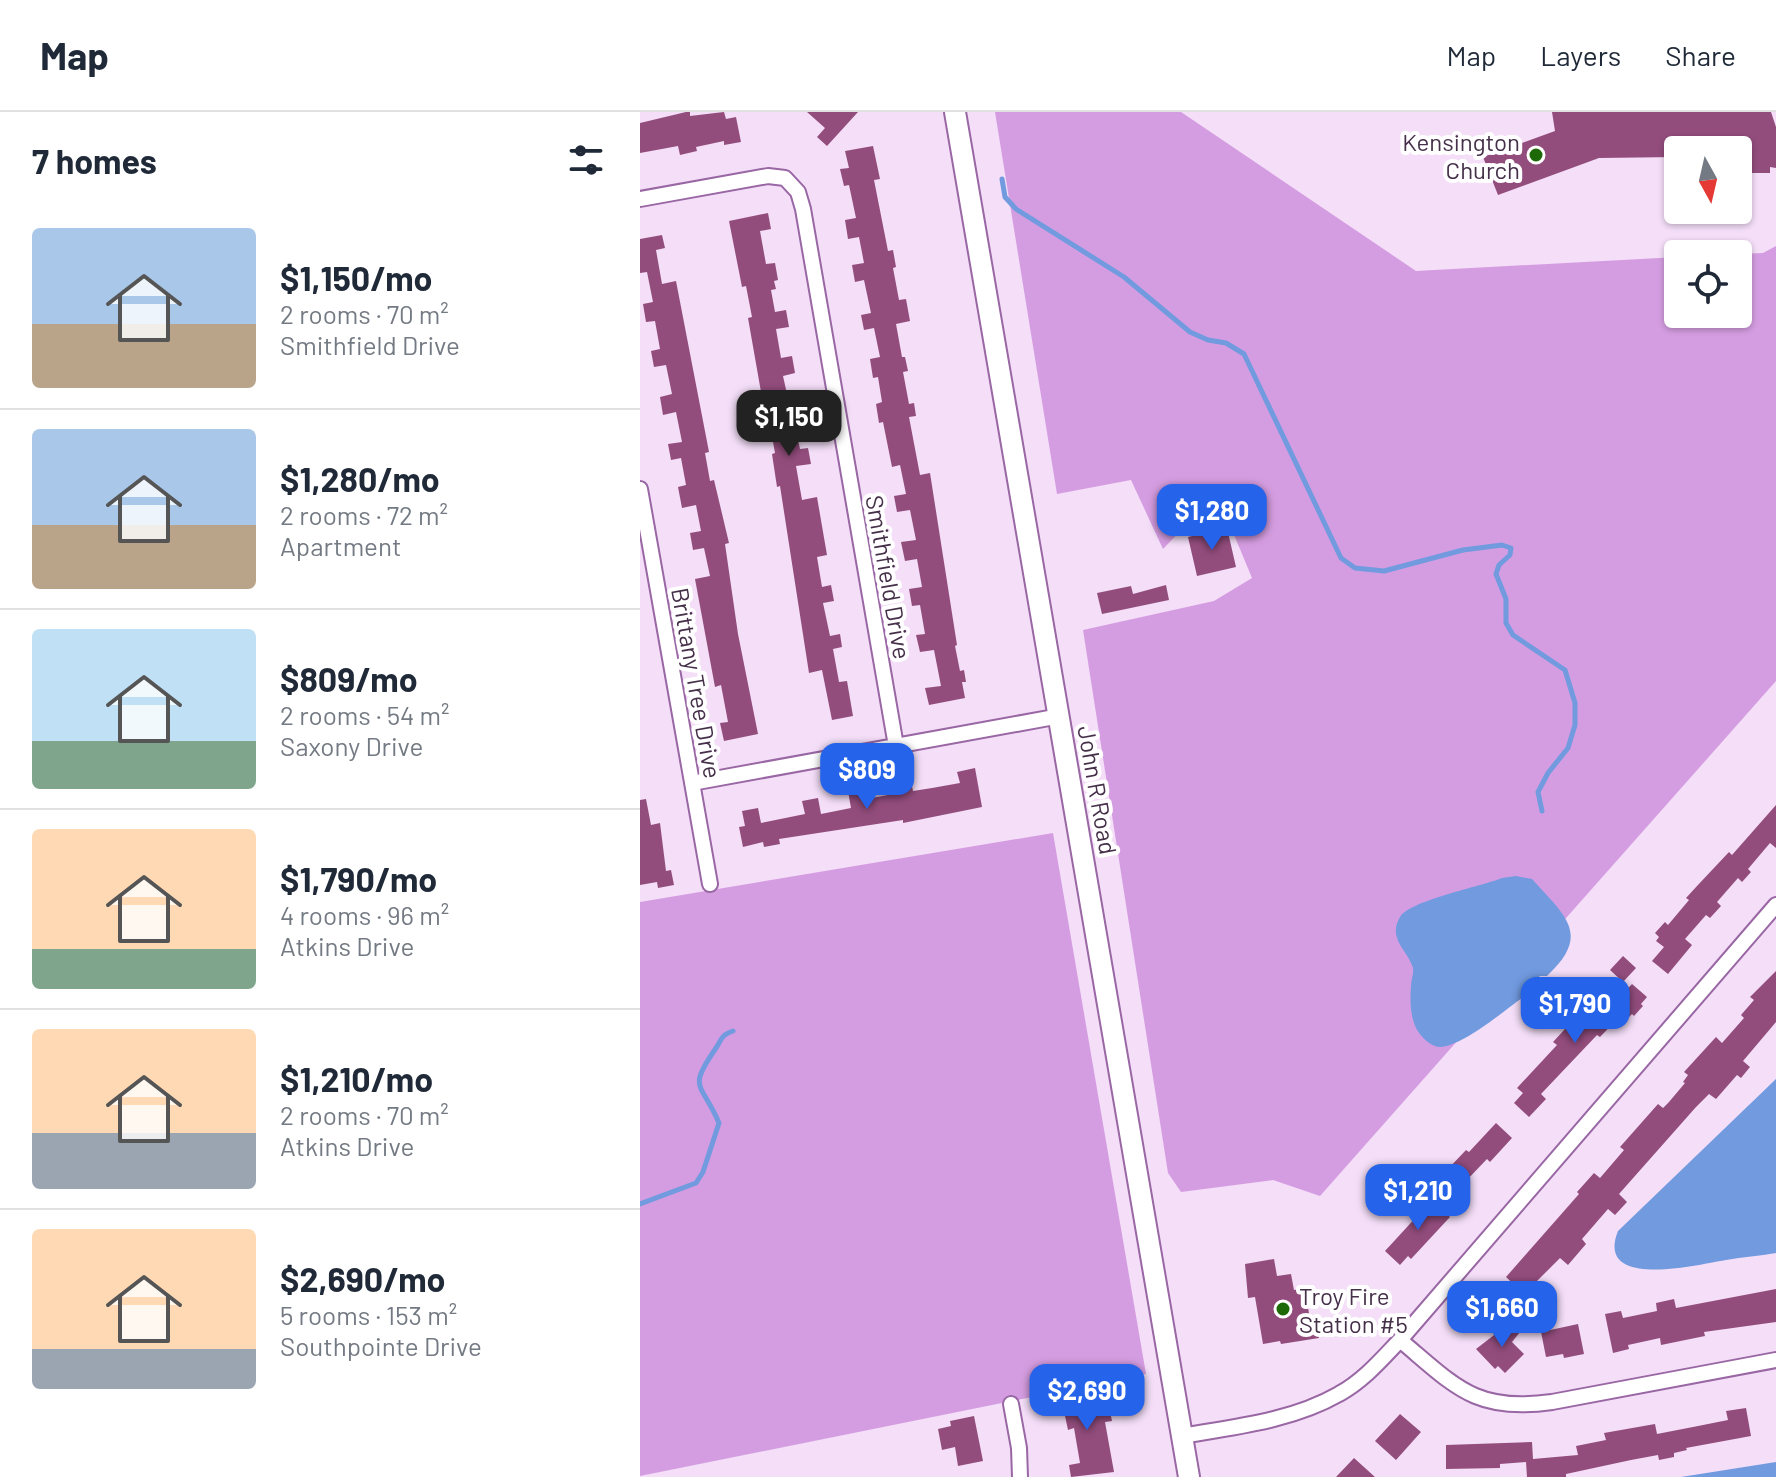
<!DOCTYPE html>
<meta charset="utf-8">
<style>
body{margin:0;font-family:Barlow,sans-serif;background:#f2f2f3;color:#1f2937;height:100vh;display:flex;flex-direction:column;font-size:30px;white-space:nowrap}
*{box-sizing:border-box;margin:0}
p{font-size:26px;color:#747a83}
.icon{flex:none;width:44px;height:44px;fill:none;stroke:currentColor;stroke-width:2;stroke-linecap:round;stroke-linejoin:round}
.map{position:relative;flex:1;overflow:hidden}
.side{display:flex;flex-direction:column;background:#fff;width:640px}
.side>*{flex:none}
.needle{width:52px;rotate:172deg}
.tools{position:absolute;left:1024px;top:24px;display:grid;gap:16px}
.tools a{display:grid;place-items:center;width:88px;height:88px;border-radius:8px;background:#fff;box-shadow:0 2px 6px #0004;font-size:40px}
.price{position:absolute;translate:-50% -68px;padding:0 18px;border-radius:16px;background:#2563eb;color:#fff;font-size:26px;line-height:52px;filter:drop-shadow(0 2px 4px #0008)}
.price::after{content:'';position:absolute;left:50%;top:48px;width:24px;height:18px;margin-left:-12px;background:inherit;clip-path:polygon(0 0,100% 0,50% 100%)}
.price.selected{background:#222;color:#fff}
ul{padding:0;list-style:none}
li{display:flex;align-items:center;gap:24px;height:200px;padding:0 32px}
li+li{border-top:2px solid #e0e1e3}
li span{display:grid;place-items:center;flex:none;width:224px;height:160px;border-radius:8px;color:#555}
li>.icon{margin-inline-start:auto}
span .icon{width:96px;height:96px;fill:#fffc;stroke-width:1}
li b{font-size:34px}
h2{display:flex;justify-content:space-between;align-items:center;height:96px;padding:0 32px;font-size:34px}
header{display:flex;align-items:center;gap:48px;box-sizing:border-box;height:112px;padding:0 40px;background:#fff;border-bottom:2px solid #e0e1e3}
header strong{font-size:38px}
nav{display:flex;gap:44px;margin-inline-start:auto;font-size:28px}
main{display:flex;flex:1;min-height:0}
.map>svg:first-child{display:block}
.forest{fill:#d59de1}
.water{fill:#719adf}
.lines{fill:none;stroke-linecap:round;stroke-linejoin:round}
.stream{stroke:#719adf;stroke-width:5}
.building{fill:#934d7d}
.minor-casing{stroke:#9967a4;stroke-width:18}
.secondary-casing{stroke:#9967a4;stroke-width:24}
.minor{stroke:#fff;stroke-width:14}
.secondary{stroke:#fff;stroke-width:20}
.poi-dot{fill:#1e6907;stroke:#fff;stroke-width:3}
.labels{text-anchor:middle;dominant-baseline:central;stroke-width:8;stroke-linejoin:round;paint-order:stroke}
.poi-label{font-size:24px;fill:#452f49;stroke:#fff;text-anchor:end}
.street-label{font-size:24px;fill:#452f49;stroke:#fff}
</style>
<header>
<strong>Map</strong>
<nav><a>Map</a><a>Layers</a><a>Share</a></nav>
</header>
<main>
<section class="side">
<h2>7 homes<svg class="icon" aria-label="filters" viewBox="0 0 24 24"><path d="M4 7h16M4 17h16"/><circle cx="9" cy="7" r="2"/><circle cx="15" cy="17" r="2"/></svg></h2>
<ul>
<li><span style="background:linear-gradient(#a9c7e8 60%,#b9a48a 0)"><svg class="icon" aria-label="home" viewBox="0 0 24 24"><path d="M3 11l9-7 9 7M6 9v11h12V9"/></svg></span><div><b>$1,150/mo</b><p>2 rooms · 70 m²</p><p>Smithfield Drive</p></div></li>
<li><span style="background:linear-gradient(#a9c7e8 60%,#b9a48a 0)"><svg class="icon" aria-label="home" viewBox="0 0 24 24"><path d="M3 11l9-7 9 7M6 9v11h12V9"/></svg></span><div><b>$1,280/mo</b><p>2 rooms · 72 m²</p><p>Apartment</p></div></li>
<li><span style="background:linear-gradient(#bfe0f5 70%,#7fa58c 0)"><svg class="icon" aria-label="home" viewBox="0 0 24 24"><path d="M3 11l9-7 9 7M6 9v11h12V9"/></svg></span><div><b>$809/mo</b><p>2 rooms · 54 m²</p><p>Saxony Drive</p></div></li>
<li><span style="background:linear-gradient(#ffd9b3 75%,#7fa58c 0)"><svg class="icon" aria-label="home" viewBox="0 0 24 24"><path d="M3 11l9-7 9 7M6 9v11h12V9"/></svg></span><div><b>$1,790/mo</b><p>4 rooms · 96 m²</p><p>Atkins Drive</p></div></li>
<li><span style="background:linear-gradient(#ffd9b3 65%,#9aa5b1 0)"><svg class="icon" aria-label="home" viewBox="0 0 24 24"><path d="M3 11l9-7 9 7M6 9v11h12V9"/></svg></span><div><b>$1,210/mo</b><p>2 rooms · 70 m²</p><p>Atkins Drive</p></div></li>
<li><span style="background:linear-gradient(#ffd9b3 75%,#9aa5b1 0)"><svg class="icon" aria-label="home" viewBox="0 0 24 24"><path d="M3 11l9-7 9 7M6 9v11h12V9"/></svg></span><div><b>$2,690/mo</b><p>5 rooms · 153 m²</p><p>Southpointe Drive</p></div></li>
</ul>
</section>
<div class="map">
<svg width="1136" height="1365" viewBox="0 0 1136 1365">
<rect width="100%" height="100%" fill="#f4def8"/>
<path class="forest" d="M 355,0 L 541,0 L 776,159 L 1038,145 L 1038,202 L 1098,202 L 1098,142 L 1123,141 L 1136,134 L 1136,569 L 680,1084 L 633,1068 L 541,1080 L 528,1061 L 443,518 L 574,489 L 612,466 L 590,413 L 550,409 L 523,437 L 491,368 L 417,382 Z
M 413,721 L 506,1262 L 0,1364 L 0,790 Z"/>
<path class="water" d="M 876,764 L 892,767 C 925,804 952,822 907,864 L 900,864 L 890,874 L 889,881 C 870,894 821,936 799,935 C 790,934 780,924 776,916 C 770,903 770,888 771,874 C 771,867 774,863 773,856 C 768,838 747,827 760,805 C 771,788 840,775 862,766 Z
M 1136,967 L 1136,1141 C 1119,1144 1103,1145 1086,1148 C 1061,1152 954,1179 978,1119 Z
M 1136,1350 L 1136,1365 L 1041,1365 Z"/>
<g class="lines">
<path class="stream" d="M 362,67 L 365,85 L 376,97 L 484,165 L 550,220 L 568,228 L 586,231 L 604,242 L 701,446 L 715,456 L 744,459 L 823,438 L 862,433 L 871,436 L 870,443 L 859,453 L 856,462 L 866,487 L 866,511 L 873,523 L 925,558 L 935,591 L 935,613 L 928,636 L 908,661 L 898,680 L 902,699
M 0,1092 L 56,1071 L 63,1060 L 79,1011 C 61,969 47,978 76,936 C 82,927 81,923 93,919"/>
</g>
<path class="building" d="M 46,0 L 50,0 L 50,4 L 84,0 L 86,7 L 96,5 L 101,30 L 84,33 L 84,29 L 56,35 L 57,39 L 40,43 L 38,34 L 0,41 L 0,11 Z
M 167,0 L 218,0 L 187,34 L 177,25 L 185,16 Z
M 912,0 L 1131,0 L 1136,15 L 1136,56 L 1130,55 L 1130,61 L 1109,61 L 1107,88 L 1098,88 L 1098,38 L 1038,38 L 1038,45 L 959,46 L 858,83 L 843,45 L 915,19 Z
M 233,34 L 240,67 L 234,68 L 248,139 L 253,138 L 256,155 L 253,156 L 259,188 L 266,187 L 270,209 L 256,212 L 262,245 L 265,245 L 268,259 L 263,260 L 269,292 L 274,291 L 276,304 L 269,305 L 280,363 L 290,361 L 317,533 L 315,534 L 320,559 L 324,558 L 326,570 L 322,570 L 325,586 L 289,593 L 285,576 L 301,574 L 294,538 L 280,540 L 276,523 L 285,522 L 280,493 L 272,494 L 269,477 L 282,475 L 277,447 L 265,449 L 261,430 L 276,428 L 270,398 L 257,400 L 254,384 L 266,382 L 260,353 L 252,355 L 243,310 L 239,311 L 236,292 L 242,290 L 238,265 L 233,266 L 230,247 L 240,245 L 234,216 L 224,218 L 221,203 L 231,201 L 224,168 L 215,170 L 212,153 L 224,151 L 219,125 L 208,127 L 205,108 L 216,106 L 209,73 L 204,74 L 200,57 L 209,56 L 205,39 Z
M 128,101 L 131,117 L 120,119 L 126,152 L 135,151 L 138,168 L 134,169 L 136,177 L 131,178 L 135,200 L 146,198 L 149,215 L 136,217 L 141,246 L 152,244 L 155,261 L 143,264 L 149,291 L 158,289 L 162,307 L 154,309 L 160,337 L 168,336 L 171,352 L 156,354 L 162,388 L 177,385 L 187,443 L 177,445 L 182,475 L 191,473 L 194,489 L 183,491 L 190,524 L 200,522 L 202,535 L 193,537 L 199,570 L 207,569 L 213,604 L 192,608 L 182,558 L 169,561 L 140,374 L 137,375 L 132,342 L 135,341 L 130,313 L 127,314 L 108,206 L 112,205 L 106,174 L 102,175 L 89,109 Z
M 22,123 L 25,136 L 16,138 L 22,172 L 36,169 L 69,340 L 65,341 L 70,369 L 74,368 L 89,431 L 85,432 L 98,522 L 118,622 L 84,629 L 80,611 L 88,610 L 81,573 L 75,575 L 55,467 L 70,464 L 64,436 L 53,438 L 50,421 L 61,419 L 56,393 L 42,396 L 38,375 L 46,373 L 41,346 L 31,348 L 28,332 L 42,330 L 36,300 L 23,303 L 20,285 L 32,282 L 26,253 L 14,255 L 11,239 L 20,237 L 15,209 L 6,210 L 3,192 L 13,190 L 7,160 L 0,161 L 0,127 Z
M 587,416 L 596,455 L 557,464 L 548,425 Z
M 526,473 L 529,488 L 462,502 L 457,481 L 491,474 L 493,482 Z
M 335,656 L 342,695 L 263,711 L 263,708 L 139,727 L 140,732 L 124,735 L 123,730 L 103,735 L 99,715 L 105,714 L 102,699 L 118,696 L 121,711 L 165,702 L 162,689 L 178,686 L 181,702 L 211,696 L 208,679 L 225,676 L 227,687 L 258,681 L 256,672 L 271,669 L 273,679 L 292,676 L 320,671 L 317,660 Z
M 6,687 L 11,713 L 20,711 L 26,759 L 31,758 L 34,773 L 18,776 L 17,770 L 0,773 L 0,688 Z
M 1136,693 L 1136,736 L 1130,731 L 1108,757 L 1111,760 L 1102,770 L 1098,766 L 1077,790 L 1081,794 L 1070,806 L 1066,803 L 1045,827 L 1052,833 L 1028,862 L 1012,849 L 1024,835 L 1016,829 L 1019,825 L 1015,821 L 1025,810 L 1028,813 L 1049,788 L 1046,786 L 1057,774 L 1089,740 L 1092,743 Z
M 983,844 L 996,856 L 983,870 L 970,858 Z
M 1136,859 L 1136,910 L 1103,949 L 1110,955 L 1101,966 L 1097,963 L 1076,987 L 1069,982 L 1056,995 L 979,1082 L 987,1090 L 975,1103 L 968,1097 L 942,1127 L 946,1132 L 928,1153 L 920,1146 L 884,1182 L 866,1165 L 939,1082 L 937,1080 L 954,1061 L 960,1066 L 984,1038 L 980,1035 L 1018,992 L 1023,996 L 1029,990 L 1045,971 L 1043,970 L 1048,963 L 1044,960 L 1076,925 L 1082,931 L 1104,906 L 1101,903 L 1114,888 L 1110,885 Z
M 992,872 L 1007,885 L 1001,892 L 1003,894 L 994,904 L 992,902 L 986,908 L 981,903 L 960,925 L 957,923 L 901,982 L 906,987 L 889,1005 L 874,991 L 883,981 L 877,976 L 917,933 L 913,930 L 937,904 L 931,899 L 942,886 L 962,904 Z
M 856,1011 L 872,1026 L 850,1050 L 847,1047 L 823,1072 L 807,1058 L 826,1038 L 829,1040 Z
M 789,1085 L 810,1105 L 771,1147 L 768,1144 L 760,1153 L 745,1139 L 779,1102 L 776,1099 Z
M 634,1147 L 637,1164 L 651,1162 L 654,1178 L 665,1176 L 671,1214 L 677,1213 L 679,1226 L 641,1232 L 640,1229 L 623,1232 L 615,1185 L 608,1186 L 605,1152 Z
M 1136,1177 L 1136,1210 L 1064,1220 L 1065,1224 L 1021,1233 L 1020,1226 L 988,1233 L 989,1237 L 973,1241 L 965,1202 L 981,1199 L 983,1206 L 1017,1199 L 1016,1191 L 1034,1187 L 1036,1196 Z
M 871,1210 L 880,1220 L 872,1230 L 884,1242 L 865,1261 L 858,1254 L 855,1257 L 836,1237 Z
M 938,1212 L 944,1242 L 924,1246 L 923,1242 L 906,1245 L 901,1220 Z
M 452,1278 L 455,1293 L 468,1290 L 472,1309 L 465,1310 L 474,1360 L 431,1365 L 429,1353 L 440,1351 L 434,1316 L 428,1318 L 424,1299 L 412,1302 L 409,1287 Z
M 1106,1296 L 1111,1324 L 1046,1336 L 1047,1338 L 1034,1341 L 1034,1345 L 1019,1348 L 1018,1343 L 991,1348 L 926,1362 L 926,1365 L 887,1365 L 886,1350 L 860,1352 L 860,1356 L 806,1357 L 806,1333 L 892,1330 L 893,1347 L 938,1343 L 936,1334 L 966,1328 L 964,1321 L 1015,1312 L 1017,1322 L 1058,1314 L 1088,1308 L 1086,1299 Z
M 760,1302 L 781,1320 L 756,1348 L 735,1329 Z
M 334,1304 L 343,1349 L 318,1354 L 315,1335 L 302,1338 L 298,1317 L 311,1314 L 310,1309 Z
M 714,1346 L 735,1365 L 696,1365 Z"/>
<g class="lines">
<g class="minor-casing">
<path id="minor" d="M 0,87 L 128,64 L 145,66 L 158,80 L 163,97 L 256,634
M 0,377 L 70,772
M 52,671 L 420,604
M 760,1228 C 815,1274 835,1301 912,1290 L 1136,1248
M 371,1292 L 379,1336 L 380,1365
M 541,1324 C 594,1315 652,1309 699,1282 C 723,1269 741,1248 760,1228 L 1136,793"/>
</g>
<g class="secondary-casing">
<path id="secondary" d="M 315,0 L 549,1365"/>
</g>
<use href="#minor" class="minor"/>
<use href="#secondary" class="secondary"/>
</g>
<g class="poi-dot">
<circle cx="896" cy="43" r="8"/>
<circle cx="643" cy="1197" r="8"/>
</g>
<g class="labels">
<g class="poi-label">
<text x="880" y="29">Kensington<tspan x="880" dy="28">Church</tspan></text>
<text x="659" y="1183" text-anchor="start">Troy Fire<tspan x="659" dy="28">Station #5</tspan></text>
</g>
<g class="street-label">
<text transform="translate(249 465) rotate(80)">Smithfield Drive</text>
<text transform="translate(57 571) rotate(80)">Brittany Tree Drive</text>
<text transform="translate(458 678) rotate(80)">John R Road</text>
</g>
</g>
</svg>
<div class="tools">
<a><svg class="needle" viewBox="-14 -14 28 28"><path d="M0-13l5 13h-10z" fill="#e53935"/><path d="M0 13l5-13h-10z" fill="#747a83"/></svg></a>
<a><svg class="icon" aria-label="locate" viewBox="0 0 24 24"><circle cx="12" cy="12" r="6"/><path d="M12 2v4M12 18v4M2 12h4M18 12h4"/></svg></a>
</div>
<b class="price selected" style="left:149px;top:346px">$1,150</b>
<b class="price" style="left:572px;top:440px">$1,280</b>
<b class="price" style="left:227px;top:699px">$809</b>
<b class="price" style="left:935px;top:933px">$1,790</b>
<b class="price" style="left:778px;top:1120px">$1,210</b>
<b class="price" style="left:862px;top:1237px">$1,660</b>
<b class="price" style="left:447px;top:1320px">$2,690</b>
</div>
</main>
